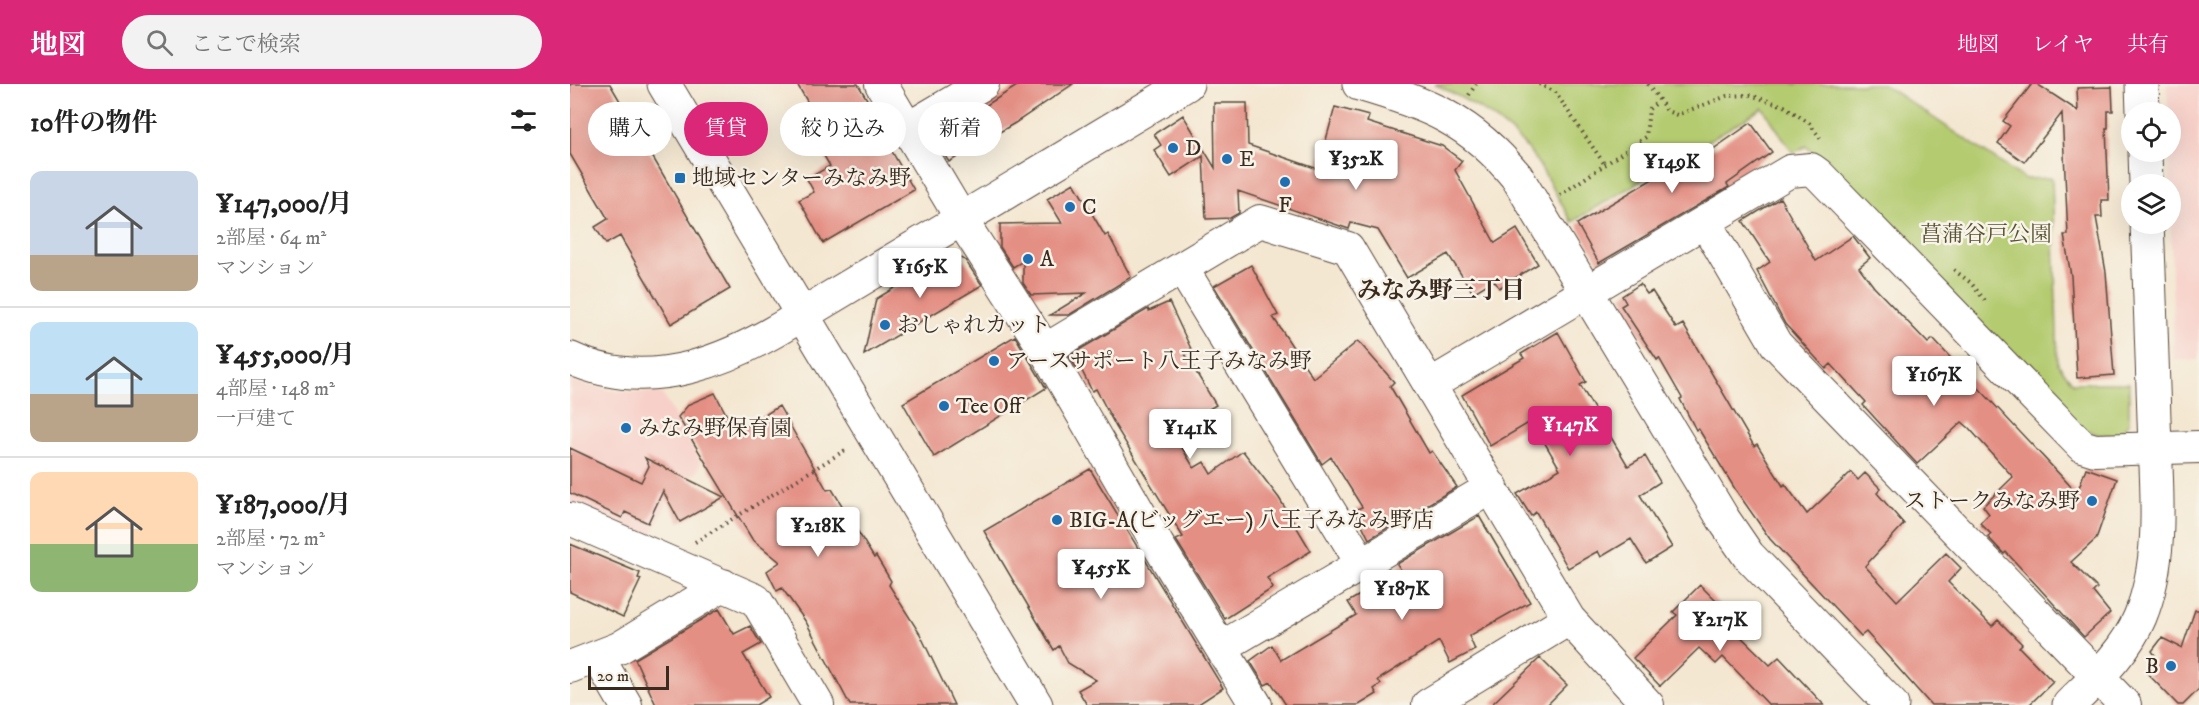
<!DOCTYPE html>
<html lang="ja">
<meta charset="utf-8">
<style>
body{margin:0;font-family:"IM FELL DW Pica","Noto Serif JP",serif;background:#f2f2f2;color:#222;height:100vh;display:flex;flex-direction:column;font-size:22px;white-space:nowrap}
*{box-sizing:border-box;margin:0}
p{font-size:20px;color:#767676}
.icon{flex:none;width:33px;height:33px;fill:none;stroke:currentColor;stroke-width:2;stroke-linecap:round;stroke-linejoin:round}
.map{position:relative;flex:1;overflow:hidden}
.sheet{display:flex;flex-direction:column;background:#fff;width:570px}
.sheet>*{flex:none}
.top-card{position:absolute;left:18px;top:18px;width:570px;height:54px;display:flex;gap:12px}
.buttons{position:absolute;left:1551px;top:18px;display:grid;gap:12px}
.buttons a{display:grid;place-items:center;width:60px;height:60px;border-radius:50%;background:#fff;box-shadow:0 6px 24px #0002;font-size:30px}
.scale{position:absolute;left:18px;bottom:15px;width:81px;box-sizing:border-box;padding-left:6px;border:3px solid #3b2a1e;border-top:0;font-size:16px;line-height:21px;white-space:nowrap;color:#3b2a1e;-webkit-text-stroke:4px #f7f3e8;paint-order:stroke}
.price{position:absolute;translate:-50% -51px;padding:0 14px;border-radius:6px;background:#fff;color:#222;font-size:20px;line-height:39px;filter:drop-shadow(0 2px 3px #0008)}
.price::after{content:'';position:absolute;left:50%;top:36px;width:18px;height:14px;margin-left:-9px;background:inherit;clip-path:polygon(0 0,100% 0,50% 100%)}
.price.active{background:#db2777;color:#fff}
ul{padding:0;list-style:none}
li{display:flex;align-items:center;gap:18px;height:150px;padding:0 30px}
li+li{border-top:2px solid #e0e0e0}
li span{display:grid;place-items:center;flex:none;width:168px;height:120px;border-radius:12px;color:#555}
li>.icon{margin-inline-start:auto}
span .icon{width:72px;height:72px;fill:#fffc;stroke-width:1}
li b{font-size:26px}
h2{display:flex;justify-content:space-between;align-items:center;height:72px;padding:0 30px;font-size:26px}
.tag{padding:0 21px;border-radius:27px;background:#fff;box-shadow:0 6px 24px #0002;font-size:21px;line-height:54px}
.tag.active{background:#db2777;color:#fff}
header{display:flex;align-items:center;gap:36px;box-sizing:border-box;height:84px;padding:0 30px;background:#db2777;color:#fff}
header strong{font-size:28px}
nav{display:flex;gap:33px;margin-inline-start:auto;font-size:21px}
.search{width:420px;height:54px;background:#f2f2f2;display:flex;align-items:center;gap:15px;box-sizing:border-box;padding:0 21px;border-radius:33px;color:#767676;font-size:22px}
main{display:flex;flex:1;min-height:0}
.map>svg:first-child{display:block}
.built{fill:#f7d0c9}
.green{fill:#b4cb70;stroke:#787a47;stroke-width:1.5}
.building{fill:#e48f84}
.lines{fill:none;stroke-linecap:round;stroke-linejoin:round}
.minor-casing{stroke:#574639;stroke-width:34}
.tertiary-casing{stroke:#574639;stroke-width:35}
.path{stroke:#574639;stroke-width:4;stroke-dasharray:1.5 4.5;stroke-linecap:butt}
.minor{stroke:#fff;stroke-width:32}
.tertiary{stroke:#fff;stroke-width:33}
.poi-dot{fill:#1f6fb2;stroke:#f7f3e8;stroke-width:2}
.labels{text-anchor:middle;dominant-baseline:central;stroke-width:5;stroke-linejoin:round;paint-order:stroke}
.poi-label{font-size:22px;fill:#3b2a1e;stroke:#f7f3e8;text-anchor:start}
.park-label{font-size:22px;fill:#595232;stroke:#f7f3e8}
.neighbourhood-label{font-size:24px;font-weight:bold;fill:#3b2a1e;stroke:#f7f3e8}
</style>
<header>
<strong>地図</strong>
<div class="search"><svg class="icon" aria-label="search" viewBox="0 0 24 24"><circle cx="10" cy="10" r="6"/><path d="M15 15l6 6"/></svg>ここで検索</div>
<nav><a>地図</a><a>レイヤ</a><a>共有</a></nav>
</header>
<main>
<section class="sheet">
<h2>10件の物件<svg class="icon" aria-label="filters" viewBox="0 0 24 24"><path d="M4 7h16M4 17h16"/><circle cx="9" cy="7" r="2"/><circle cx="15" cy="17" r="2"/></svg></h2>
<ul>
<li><span style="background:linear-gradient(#c9d6e8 70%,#b9a48a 0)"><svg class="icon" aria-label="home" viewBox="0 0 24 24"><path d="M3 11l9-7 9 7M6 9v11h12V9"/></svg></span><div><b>¥147,000/月</b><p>2部屋 · 64 m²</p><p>マンション</p></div></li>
<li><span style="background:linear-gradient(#bfe0f5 60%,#b9a48a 0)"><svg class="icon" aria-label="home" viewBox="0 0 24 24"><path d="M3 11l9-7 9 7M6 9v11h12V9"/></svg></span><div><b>¥455,000/月</b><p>4部屋 · 148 m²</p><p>一戸建て</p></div></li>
<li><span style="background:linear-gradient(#ffd9b3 60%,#8fb573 0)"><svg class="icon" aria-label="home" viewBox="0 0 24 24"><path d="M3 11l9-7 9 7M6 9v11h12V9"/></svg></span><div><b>¥187,000/月</b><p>2部屋 · 72 m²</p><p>マンション</p></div></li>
</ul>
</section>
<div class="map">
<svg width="1629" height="621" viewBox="0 0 1629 621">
<rect width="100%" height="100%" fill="#f7f3e8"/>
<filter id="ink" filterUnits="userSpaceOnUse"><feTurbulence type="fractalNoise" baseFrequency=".0167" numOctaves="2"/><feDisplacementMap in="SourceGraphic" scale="12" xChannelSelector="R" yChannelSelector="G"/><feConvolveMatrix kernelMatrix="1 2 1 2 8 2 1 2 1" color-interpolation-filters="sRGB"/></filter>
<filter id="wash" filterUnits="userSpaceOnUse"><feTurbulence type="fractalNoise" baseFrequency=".008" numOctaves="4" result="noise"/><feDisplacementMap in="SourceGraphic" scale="24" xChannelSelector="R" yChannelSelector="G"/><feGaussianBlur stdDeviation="1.35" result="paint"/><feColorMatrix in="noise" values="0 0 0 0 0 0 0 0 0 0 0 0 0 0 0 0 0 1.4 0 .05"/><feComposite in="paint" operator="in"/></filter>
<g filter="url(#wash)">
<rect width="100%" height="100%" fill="#f4e7d1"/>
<path class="built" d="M 1597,0 L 1629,0 L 1629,276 L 1604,276 L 1599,68 L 1600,28 L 1598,28 Z
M 0,297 L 44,307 L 92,309 L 131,379 L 127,388 L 105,402 L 78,458 L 0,422 Z"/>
<path class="green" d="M 865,0 L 1313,0 L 1455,95 L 1482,94 L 1488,280 L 1503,299 L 1559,299 L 1559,339 L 1548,351 L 1530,351 L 1511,344 L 1236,62 L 1223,69 L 1193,24 L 1002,138 C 988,115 976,88 959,67 C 935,37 899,17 865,0 Z"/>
<g id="blocks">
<path class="building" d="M 0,0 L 40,0 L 160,205 L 101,240 L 50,152 L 36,160 L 25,143 L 38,135 L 0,70 Z
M 227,0 L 288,0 L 324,61 L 320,64 L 344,106 L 253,159 L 229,116 L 244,108 L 237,95 L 260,82 L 247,60 L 258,53 Z
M 450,0 L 503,0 L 445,39 L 379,78 L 364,54 Z
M 1462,0 L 1467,0 L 1508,27 L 1507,4 L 1542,3 L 1543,27 L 1538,27 L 1538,44 L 1536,44 L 1539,116 L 1531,116 L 1532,133 L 1526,133 L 1536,188 L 1544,291 L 1507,294 L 1501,192 L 1494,151 L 1498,151 L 1492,29 L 1454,78 L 1428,59 L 1440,42 L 1433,37 Z
M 644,19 L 677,19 L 678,61 L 748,85 L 765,23 L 799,32 L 797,38 L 872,62 L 892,77 L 885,86 L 925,159 L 947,145 L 968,180 L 929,204 L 924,196 L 903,209 L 878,170 L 837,194 L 808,146 L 781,139 L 779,145 L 668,107 L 669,129 L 660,134 L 636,135 L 633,72 L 601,93 L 584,66 L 591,61 L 584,50 L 613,31 L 645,84 Z
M 1181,39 L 1202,68 L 1157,100 L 1159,103 L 1029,179 L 1007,140 L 1136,63 L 1139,68 Z
M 504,99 L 535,152 L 538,150 L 561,193 L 499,231 L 480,231 L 516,209 L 461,211 L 453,199 L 453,177 L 443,183 L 430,163 L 430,140 L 492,139 L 477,115 Z
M 1210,114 L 1246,177 L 1283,152 L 1300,174 L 1289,183 L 1304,203 L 1358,259 L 1363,255 L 1507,409 L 1516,384 L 1547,395 L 1526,455 L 1501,478 L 1527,504 L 1523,508 L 1540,529 L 1514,553 L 1436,468 L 1434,470 L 1418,453 L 1421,450 L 1410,439 L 1419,430 L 1413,422 L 1443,393 L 1399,344 L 1392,338 L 1347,380 L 1293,321 L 1296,318 L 1261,280 L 1256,285 L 1215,240 L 1187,187 L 1200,178 L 1173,137 Z
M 380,170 L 395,176 L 412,201 L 294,271 L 306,215 Z
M 681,181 L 708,231 L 703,233 L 743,294 L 788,257 L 824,298 L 820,302 L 859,369 L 862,367 L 887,403 L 799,455 L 785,426 L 792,423 L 761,373 L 752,380 L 644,202 Z
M 1070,200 L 1077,210 L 1082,207 L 1106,244 L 1113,240 L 1184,362 L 1187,360 L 1213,402 L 1215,400 L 1237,430 L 1281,388 L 1288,396 L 1295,389 L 1311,405 L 1307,409 L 1334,440 L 1295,482 L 1327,517 L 1376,469 L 1391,484 L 1378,498 L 1422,542 L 1428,536 L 1452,560 L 1449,563 L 1483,598 L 1459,621 L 1361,621 L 1296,548 L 1291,552 L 1200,455 L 1165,405 L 1128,344 L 1126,346 L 1110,315 L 1112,314 L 1089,274 L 1087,276 L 1051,222 L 1056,219 L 1052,212 Z
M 599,218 L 622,267 L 615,270 L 646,321 L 602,347 L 624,384 L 634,378 L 641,390 L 673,367 L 709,414 L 741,467 L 697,494 L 703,504 L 655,535 L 606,456 L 613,453 L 546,343 L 526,305 L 522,307 L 510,283 L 507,285 L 499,272 L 578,225 L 579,227 Z
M 988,248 L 1016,298 L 1010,301 L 1058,382 L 1075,372 L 1090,398 L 1070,411 L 1102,463 L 1076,479 L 1061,455 L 1031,473 L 1028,467 L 998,484 L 966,428 L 961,432 L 947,410 L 990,385 L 962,337 L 920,362 L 892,311 L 954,274 L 951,270 Z
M 445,252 L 476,304 L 364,373 L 333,319 Z
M 145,309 L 166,349 L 209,322 L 257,406 L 262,405 L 304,474 L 306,472 L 321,497 L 319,501 L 350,550 L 384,621 L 280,621 L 236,538 L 212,504 L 207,507 L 197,487 L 210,478 L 182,455 L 108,333 L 119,320 Z
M 0,364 L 71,398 L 79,382 L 75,374 L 154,413 L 110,438 L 93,407 L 78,439 L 55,428 L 52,434 L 0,409 Z
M 520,385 L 653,604 L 627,621 L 517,621 L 508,606 L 526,596 L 498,579 L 489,562 L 484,566 L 414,447 Z
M 909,432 L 960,518 L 899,552 L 905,566 L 880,579 L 869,557 L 808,596 L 811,600 L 804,605 L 807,610 L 789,621 L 716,621 L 701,598 L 695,601 L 680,577 L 702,561 L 711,576 L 786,531 L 778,518 L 831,486 L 827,480 Z
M 0,460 L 70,489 L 68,494 L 71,495 L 53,533 L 0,508 Z
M 1130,501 L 1168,539 L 1163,545 L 1200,581 L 1209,573 L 1254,621 L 1199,621 L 1153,573 L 1146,580 L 1129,564 L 1090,602 L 1063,574 L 1107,531 L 1103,528 Z
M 149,525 L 164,550 L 180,542 L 191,560 L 173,570 L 199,613 L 186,621 L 86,621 L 65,575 Z
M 1625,526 L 1629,526 L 1629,605 L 1613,621 L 1608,621 L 1575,587 L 1587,574 L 1582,567 L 1592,554 L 1612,564 Z
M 970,574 L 997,601 L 977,621 L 921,621 Z"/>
</g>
</g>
<g filter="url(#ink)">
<use href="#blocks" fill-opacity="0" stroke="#574639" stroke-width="1.5"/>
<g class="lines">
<g class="minor-casing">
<path id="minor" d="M 311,0 L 401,151 L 475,266 L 588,461 L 686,621
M 337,45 L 413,0
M 1135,138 L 1206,260 L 1555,621
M 612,184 L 792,480
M 475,266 L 690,137 L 778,164 L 999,535 L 1078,621
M 0,274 C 81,312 164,275 233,230
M 860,301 L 1220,87 L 1241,85 L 1248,90 L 1512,362 L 1525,366 L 1629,363
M 0,435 L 186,516 L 248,621
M 652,563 L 922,403
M 28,573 L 56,621
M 0,583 L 49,564 L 153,501
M 858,621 L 999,535"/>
</g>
<g class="tertiary-casing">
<path id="tertiary" d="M 94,0 L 466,621
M 789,0 C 858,20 900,36 947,93 L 1154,436 L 1178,471 L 1322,621
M 1572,0 L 1573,28
M 1575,68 L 1576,100
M 233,230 L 617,0
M 1499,621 C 1526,594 1555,569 1570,533 C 1595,472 1586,400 1584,335 C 1582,270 1580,205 1577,140"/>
</g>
<path class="path" d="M 969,0 L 985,8 L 1035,81
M 1078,0 L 1097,27 L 1107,31 L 1157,12 L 1180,11 L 1214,22 L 1239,39 L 1253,58
M 899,11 L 906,0
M 990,111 L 1076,53 L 1079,25 L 1088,18
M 1384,186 L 1401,199 L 1417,219
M 125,458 L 277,365"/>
<use href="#minor" class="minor"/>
<use href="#tertiary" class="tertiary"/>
</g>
</g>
<g class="poi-dot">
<circle cx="603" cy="64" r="6"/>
<circle cx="657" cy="75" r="6"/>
<rect x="104" y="88" width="12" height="12" rx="3"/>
<circle cx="715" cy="98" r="6"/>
<circle cx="500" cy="123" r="6"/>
<circle cx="458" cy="175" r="6"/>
<circle cx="315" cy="241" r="6"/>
<circle cx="424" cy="277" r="6"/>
<circle cx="374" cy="322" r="6"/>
<circle cx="56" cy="344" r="6"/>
<circle cx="1522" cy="417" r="6"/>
<circle cx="487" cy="436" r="6"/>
<circle cx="1601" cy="582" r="6"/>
</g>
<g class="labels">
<g class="poi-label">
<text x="615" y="64">D</text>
<text x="669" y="75">E</text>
<text x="122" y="94">地域センターみなみ野</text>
<text x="715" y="121" text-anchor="middle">F</text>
<text x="512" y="123">C</text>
<text x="470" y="175">A</text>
<text x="327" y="241">おしゃれカット</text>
<text x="436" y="277">アースサポート八王子みなみ野</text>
<text x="386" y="322">Tee Off</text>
<text x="68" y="344">みなみ野保育園</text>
<text x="1510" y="417" text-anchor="end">ストークみなみ野</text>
<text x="499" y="436">BIG-A(ビッグエー) 八王子みなみ野店</text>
<text x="1589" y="582" text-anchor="end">B</text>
</g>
<g class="park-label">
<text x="1416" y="150">菖蒲谷戸公園</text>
</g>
<g class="neighbourhood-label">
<text x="871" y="207">みなみ野三丁目</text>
</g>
</g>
</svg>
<div class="buttons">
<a><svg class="icon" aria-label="locate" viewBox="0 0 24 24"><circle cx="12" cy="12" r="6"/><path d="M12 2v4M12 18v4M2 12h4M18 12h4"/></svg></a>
<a><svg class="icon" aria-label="layers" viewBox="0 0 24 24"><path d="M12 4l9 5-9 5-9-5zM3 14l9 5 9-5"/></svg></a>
</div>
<div class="scale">20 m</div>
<b class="price" style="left:786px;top:107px">¥352K</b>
<b class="price" style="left:1102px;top:110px">¥149K</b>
<b class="price" style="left:350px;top:215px">¥165K</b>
<b class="price" style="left:1364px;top:323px">¥167K</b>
<b class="price active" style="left:1000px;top:373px">¥147K</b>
<b class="price" style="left:620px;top:376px">¥141K</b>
<b class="price" style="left:248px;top:474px">¥218K</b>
<b class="price" style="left:531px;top:516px">¥455K</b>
<b class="price" style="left:832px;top:537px">¥187K</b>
<b class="price" style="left:1150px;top:568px">¥217K</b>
<div class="top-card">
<a class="tag">購入</a>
<a class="tag active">賃貸</a>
<a class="tag">絞り込み</a>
<a class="tag">新着</a>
</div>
</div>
</main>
